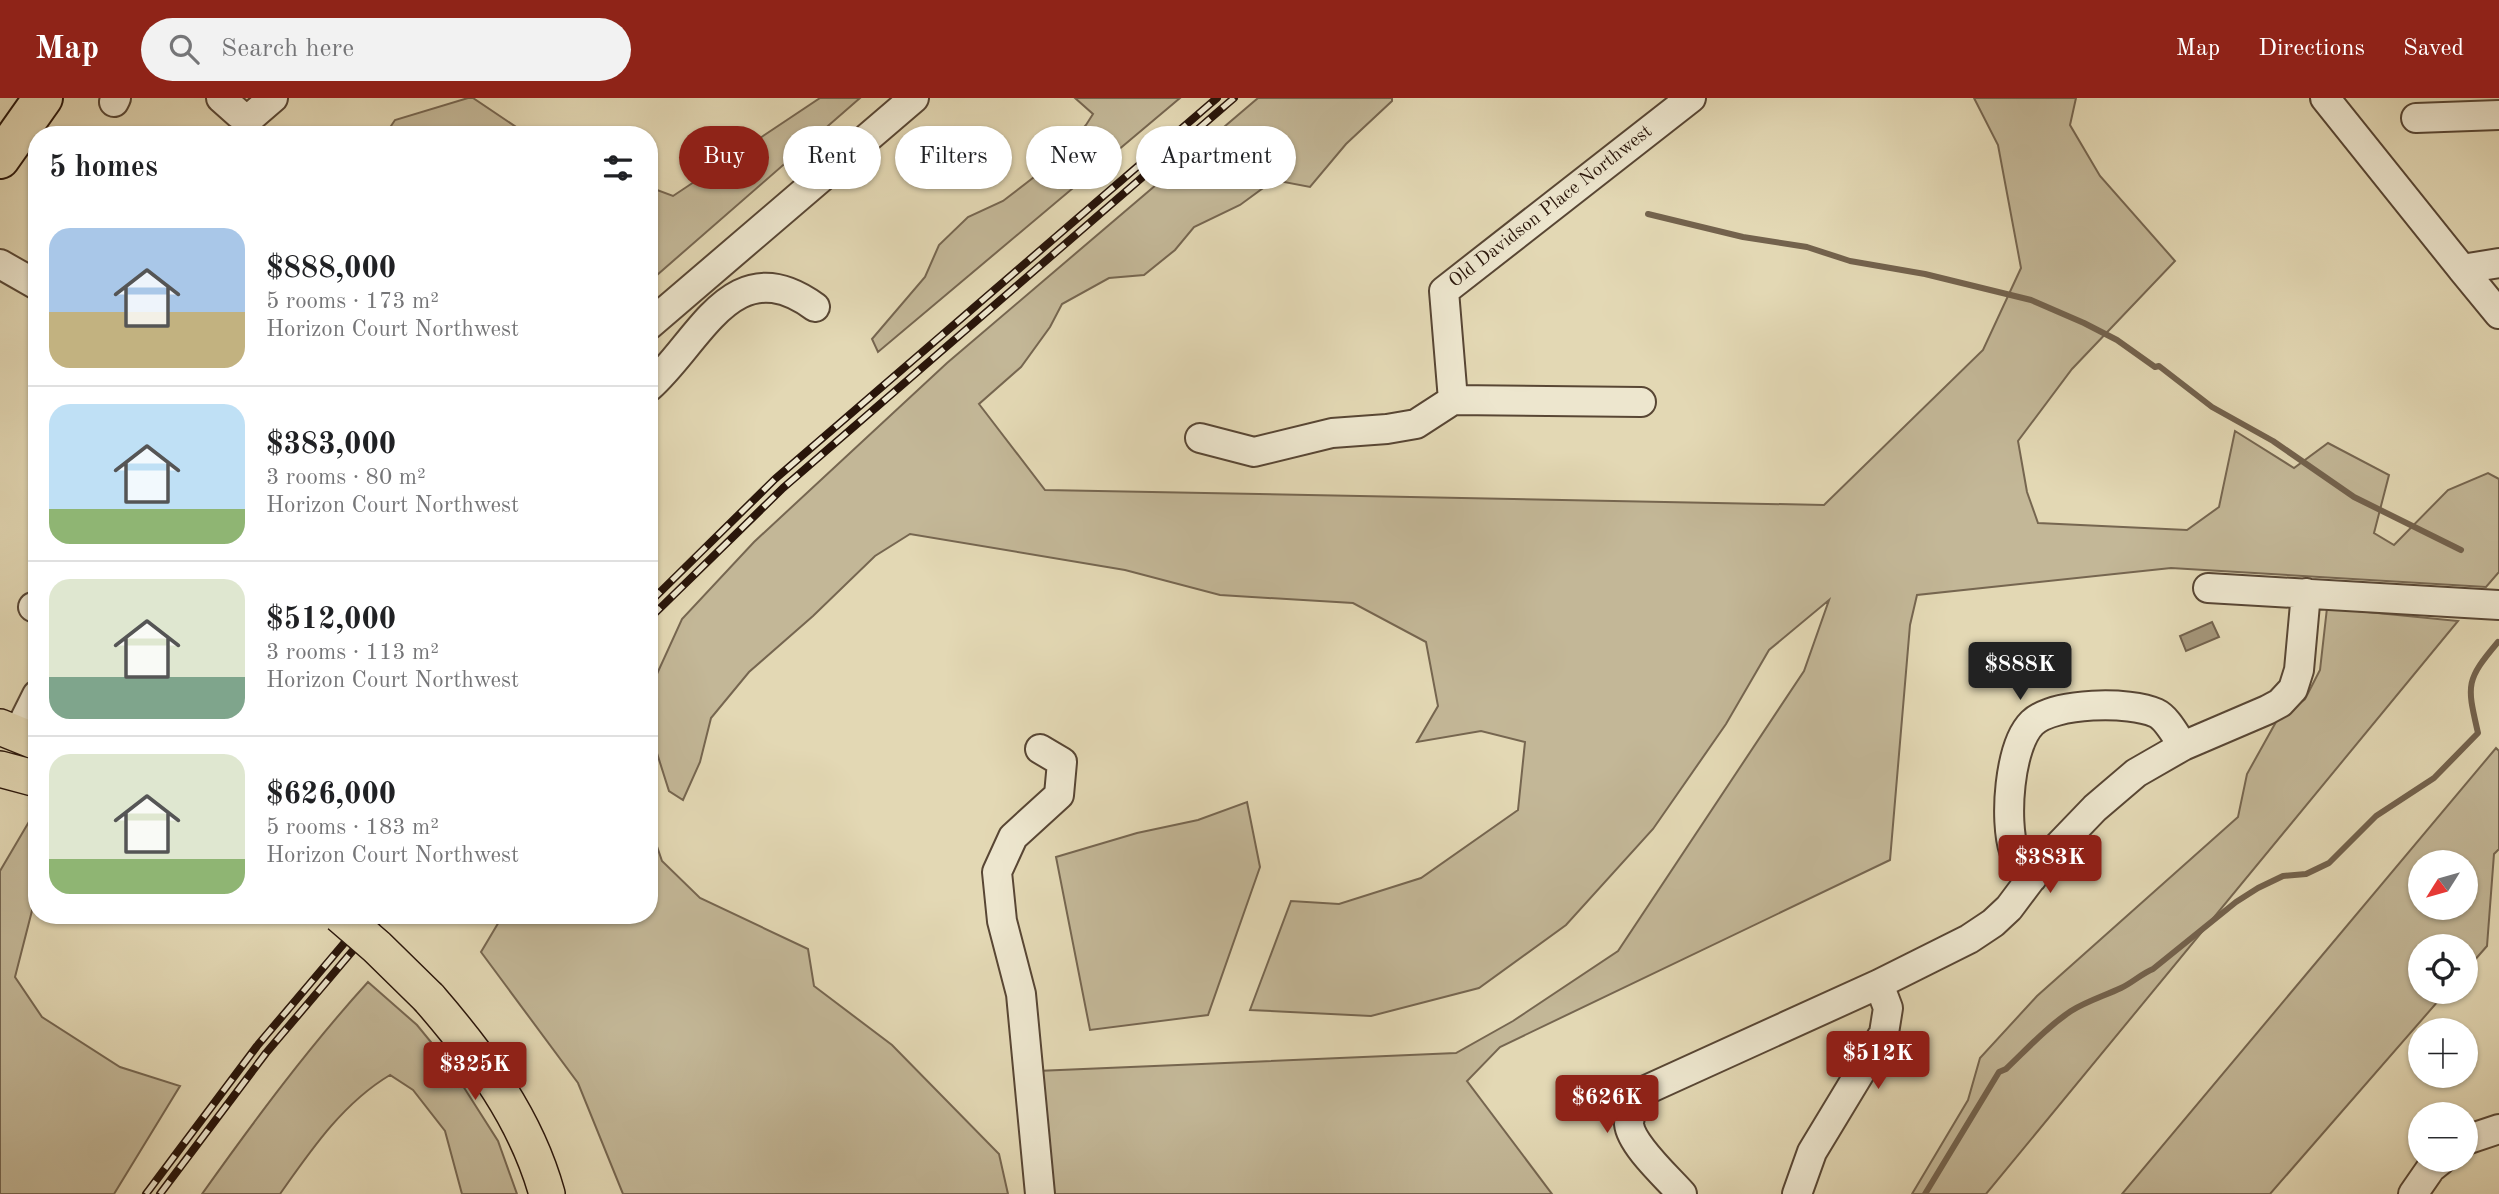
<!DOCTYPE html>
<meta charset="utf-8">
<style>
body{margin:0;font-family:"Old Standard TT",serif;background:#f2f2f2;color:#202124;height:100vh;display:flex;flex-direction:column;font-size:26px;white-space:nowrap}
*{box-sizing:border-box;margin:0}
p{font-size:23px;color:#757577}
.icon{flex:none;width:38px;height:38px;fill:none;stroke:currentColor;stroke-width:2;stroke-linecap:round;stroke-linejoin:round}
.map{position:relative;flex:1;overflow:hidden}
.details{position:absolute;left:28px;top:28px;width:630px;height:798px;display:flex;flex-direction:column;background:#fff;border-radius:28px;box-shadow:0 2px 5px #0004}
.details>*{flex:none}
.top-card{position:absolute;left:679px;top:28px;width:665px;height:63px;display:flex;gap:14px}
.needle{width:46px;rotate:233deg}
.fabs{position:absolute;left:2408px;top:752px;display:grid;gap:14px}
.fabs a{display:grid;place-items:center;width:70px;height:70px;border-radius:50%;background:#fff;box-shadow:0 2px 5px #0004;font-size:35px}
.price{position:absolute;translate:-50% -60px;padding:0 16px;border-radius:7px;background:#8f2418;color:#fff;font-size:23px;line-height:46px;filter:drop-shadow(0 2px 4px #0008)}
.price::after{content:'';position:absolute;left:50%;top:42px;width:21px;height:16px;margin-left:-10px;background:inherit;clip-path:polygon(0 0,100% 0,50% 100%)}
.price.on{background:#222;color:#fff}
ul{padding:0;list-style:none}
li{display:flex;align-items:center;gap:21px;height:175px;padding:0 21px}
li+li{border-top:2px solid #e0e0e0}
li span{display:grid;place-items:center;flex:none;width:196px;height:140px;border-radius:21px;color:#555}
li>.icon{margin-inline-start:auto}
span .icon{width:84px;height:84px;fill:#fffc;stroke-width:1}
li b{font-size:30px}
h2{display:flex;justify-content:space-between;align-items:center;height:84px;padding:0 21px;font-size:30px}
.tag{padding:0 24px;border-radius:32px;background:#fff;box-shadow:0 2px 5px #0004;font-size:24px;line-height:63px}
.tag.on{background:#8f2418;color:#fff}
header{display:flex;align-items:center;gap:42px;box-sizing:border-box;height:98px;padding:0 35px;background:#8f2418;color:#fff}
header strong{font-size:33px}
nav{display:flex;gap:38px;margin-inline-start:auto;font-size:24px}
.search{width:490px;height:63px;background:#f2f2f2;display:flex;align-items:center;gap:18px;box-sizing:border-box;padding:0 24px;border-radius:38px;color:#757577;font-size:26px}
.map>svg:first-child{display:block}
.green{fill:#c3b797;stroke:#766650;stroke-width:2;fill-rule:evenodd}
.water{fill:#a4967a;stroke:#73624d;stroke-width:2}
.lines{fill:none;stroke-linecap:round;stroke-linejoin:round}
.stream{stroke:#73624d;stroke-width:6}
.minor-casing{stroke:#584634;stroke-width:32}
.major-casing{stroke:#29150a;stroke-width:38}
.highway-casing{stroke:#29150a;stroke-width:42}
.minor{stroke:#ede6ce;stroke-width:28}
.major{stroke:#e3d8b4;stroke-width:35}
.highway{stroke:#e3d8b4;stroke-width:38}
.rail-casing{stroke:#29150a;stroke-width:8}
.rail{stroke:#ede6ce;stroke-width:5;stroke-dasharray:16;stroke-linecap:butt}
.major-bridge-casing{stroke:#29150a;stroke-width:38;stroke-linecap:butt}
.major-bridge{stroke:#e3d8b4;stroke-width:35}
.labels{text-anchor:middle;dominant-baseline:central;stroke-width:6;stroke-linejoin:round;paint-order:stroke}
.street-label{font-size:19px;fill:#29150a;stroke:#ede6ce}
</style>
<header>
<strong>Map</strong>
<div class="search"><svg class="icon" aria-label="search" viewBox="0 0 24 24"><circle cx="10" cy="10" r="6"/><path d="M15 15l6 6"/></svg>Search here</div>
<nav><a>Map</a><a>Directions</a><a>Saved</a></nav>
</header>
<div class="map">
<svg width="2499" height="1096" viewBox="0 0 2499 1096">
<rect width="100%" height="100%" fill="#e3d8b4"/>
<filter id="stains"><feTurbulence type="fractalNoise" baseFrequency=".00286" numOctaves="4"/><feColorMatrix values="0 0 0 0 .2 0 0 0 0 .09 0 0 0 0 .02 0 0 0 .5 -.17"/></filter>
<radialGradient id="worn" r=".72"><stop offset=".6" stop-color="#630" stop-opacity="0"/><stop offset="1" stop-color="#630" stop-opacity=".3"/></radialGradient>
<path class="green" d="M 468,0 L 473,0 L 528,37 L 385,37 L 395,22 Z
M 820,0 L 860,0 L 649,184 L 649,89 L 673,98 Z
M 1075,0 L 1180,0 L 878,254 L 872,241 L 925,179 L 939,147 L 968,119 L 1003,103 L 1047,69 L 1086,27 L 1093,16 Z
M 1258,0 L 1392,0 L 1392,3 L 1346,46 L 1310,89 L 1274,82 L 1240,107 L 1194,129 L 1175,152 L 1144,177 L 1109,180 L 1062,206 L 1050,229 L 1021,269 L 979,306 L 1045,392 L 1824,407 L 1983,252 L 2021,170 L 1998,47 L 1974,0 L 2076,0 L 2070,27 L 2100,78 L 2175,163 L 2072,271 L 2018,343 L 2027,394 L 2038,425 L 2187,432 L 2219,409 L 2235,333 L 2294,370 L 2328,345 L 2389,377 L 2374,435 L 2394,447 L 2448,392 L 2488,375 L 2499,381 L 2499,474 L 2486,489 L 2171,470 L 1917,497 L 1910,527 L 1890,762 L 1500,949 L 1467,983 L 1552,1096 L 1053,1096 L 1037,973 L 1456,955 L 1513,923 L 1618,853 L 1804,573 L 1829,502 L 1769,552 L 1726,626 L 1653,731 L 1566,827 L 1479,890 L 1371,918 L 1250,912 L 1291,803 L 1339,806 L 1421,780 L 1518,712 L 1525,644 L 1481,633 L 1417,644 L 1438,608 L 1426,544 L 1353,505 L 1220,497 L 1125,472 L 910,436 L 875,458 L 813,518 L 749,574 L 711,620 L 700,664 L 683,702 L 669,693 L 649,630 L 649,614 L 656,578 L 682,521 L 754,444 L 947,265 Z
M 2327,510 L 2458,523 L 1986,1096 L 1912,1096 L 1968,1002 L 1980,960 L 2037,898 L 2238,719 L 2247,676 L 2276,624 L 2305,601 L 2320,572 Z
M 2496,650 L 2499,653 L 2499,751 L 2494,756 L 2487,848 L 2466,872 L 2466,849 L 2420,849 L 2420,894 L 2446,894 L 2270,1096 L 2122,1096 ZM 2420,765 L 2466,765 L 2466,810 L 2420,810 Z
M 1247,704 L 1260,769 L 1208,917 L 1090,932 L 1056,759 L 1137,735 L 1198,722 Z
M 30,722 L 37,725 L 36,797 L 15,879 L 42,919 L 120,969 L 180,988 L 114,1096 L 0,1096 L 0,773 Z
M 649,725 L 662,763 L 700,800 L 808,851 L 814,888 L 892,947 L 999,1056 L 1008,1096 L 623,1096 L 578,985 L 481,854 L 503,817 L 649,817 Z
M 368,884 L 417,927 L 449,966 L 498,1043 L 517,1096 L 462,1096 L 445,1033 L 413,992 L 390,977 C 343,1005 311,1052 280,1096 L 202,1096 C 254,1023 308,950 368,884 Z"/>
<path class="water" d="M 2212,524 L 2219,539 L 2186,553 L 2180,538 Z"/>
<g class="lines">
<path class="stream" d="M 1648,116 L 1743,139 L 1807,149 L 1850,163 L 1925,176 L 2031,202 L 2084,225 L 2117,242 L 2155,269 L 2159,268 L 2212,309 L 2273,343 L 2354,399 L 2461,452
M 1925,1096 L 1999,974 L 2006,971 C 2027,951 2047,929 2071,913 C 2087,903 2104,898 2121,890 C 2132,885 2141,876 2153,871 L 2236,804 L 2258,790 L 2283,778 L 2306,776 L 2329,765 L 2376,718 L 2434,680 L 2478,635 C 2467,587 2465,583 2498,544"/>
<g class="minor-casing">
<path id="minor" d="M 221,0 L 239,16 L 251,19 L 273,0
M 2325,0 L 2462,171 L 2499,165
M 114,4 L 116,0
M 2416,20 L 2499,17
M 0,166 L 37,187
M 2462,171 L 2499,216
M 649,227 L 914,0
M 649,289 C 700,244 733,149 815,209
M 1453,302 L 1641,304
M 1200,340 L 1254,354 L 1332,335 L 1387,331 L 1416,326 L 1453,302 L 1444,193 L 1691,0
M 2208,490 L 2499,507
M 33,509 L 37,511
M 17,637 L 37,597
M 2032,780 C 2026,772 2017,763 2014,753 C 2004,723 2009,648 2032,625 C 2054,604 2130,603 2156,615 C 2167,620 2176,638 2183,648
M 2466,1042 L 2499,1031
M 1040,1096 L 1021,896 L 1002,823 L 997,774 L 1013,739 L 1059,697 L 1062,664 L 1040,651
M 1682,1096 C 1668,1080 1631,1047 1629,1026 C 1629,1012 1638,1002 1646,992 L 1879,886 L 1969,841 L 1993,825 L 2009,810 L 2045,762 L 2095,710 L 2136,675 L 2183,648 L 2267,612 L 2280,605 L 2293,591 L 2299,572 L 2306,495
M 1797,1096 L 1812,1054 L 1884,935 L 1888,910 L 1879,886
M 2413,1096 L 2431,1070 L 2441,1062"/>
</g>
<g class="major-casing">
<path id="major" d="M 0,629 L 37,644
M 0,671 L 37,681
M 429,900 C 480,959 526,1020 547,1096"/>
</g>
<g class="highway-casing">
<path id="highway" d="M 0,61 L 43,0"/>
</g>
<use href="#minor" class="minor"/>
<use href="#major" class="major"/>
<use href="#highway" class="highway"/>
<g class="rail-casing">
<path id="rail" d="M 649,505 L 775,381 L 1217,0
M 649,521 L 783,390 L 1234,0
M 146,1096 L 257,948 L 368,817
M 160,1096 L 266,955 L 383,817"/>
</g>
<use href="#rail" class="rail"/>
<g class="major-bridge-casing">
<path id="major-bridge" d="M 340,817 L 377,849 L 429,900"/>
</g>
<use href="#major-bridge" class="major-bridge"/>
</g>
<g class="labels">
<g class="street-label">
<text transform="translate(1551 109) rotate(-38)">Old Davidson Place Northwest</text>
</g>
</g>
<rect width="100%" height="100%" filter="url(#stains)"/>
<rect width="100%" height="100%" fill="url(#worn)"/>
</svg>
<div class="fabs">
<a><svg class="needle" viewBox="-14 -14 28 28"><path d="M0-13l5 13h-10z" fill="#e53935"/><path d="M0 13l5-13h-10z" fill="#757577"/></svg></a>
<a><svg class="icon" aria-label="locate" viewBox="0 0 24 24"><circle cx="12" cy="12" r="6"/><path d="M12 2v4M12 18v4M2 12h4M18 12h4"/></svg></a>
<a>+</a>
<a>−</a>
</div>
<b class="price on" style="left:2020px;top:604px">$888K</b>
<b class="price" style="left:2050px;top:797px">$383K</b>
<b class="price" style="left:1878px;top:993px">$512K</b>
<b class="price" style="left:475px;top:1004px">$325K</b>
<b class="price" style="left:1607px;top:1037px">$626K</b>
<div class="top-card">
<a class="tag on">Buy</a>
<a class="tag">Rent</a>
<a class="tag">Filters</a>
<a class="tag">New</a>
<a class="tag">Apartment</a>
</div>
<section class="details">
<h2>5 homes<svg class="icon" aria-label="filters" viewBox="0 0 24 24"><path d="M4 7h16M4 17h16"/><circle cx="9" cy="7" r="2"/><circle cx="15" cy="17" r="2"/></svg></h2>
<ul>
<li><span style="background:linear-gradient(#a9c7e8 60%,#c2b280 0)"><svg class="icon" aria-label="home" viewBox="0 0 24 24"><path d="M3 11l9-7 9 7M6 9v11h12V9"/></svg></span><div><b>$888,000</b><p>5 rooms · 173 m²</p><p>Horizon Court Northwest</p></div></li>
<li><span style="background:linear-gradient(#bfe0f5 75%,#8fb573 0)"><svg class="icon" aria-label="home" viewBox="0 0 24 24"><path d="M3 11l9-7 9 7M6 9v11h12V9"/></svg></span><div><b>$383,000</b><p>3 rooms · 80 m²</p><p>Horizon Court Northwest</p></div></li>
<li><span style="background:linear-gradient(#dfe7d0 70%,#7fa58c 0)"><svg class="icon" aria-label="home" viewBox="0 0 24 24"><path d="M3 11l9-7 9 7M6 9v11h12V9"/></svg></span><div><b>$512,000</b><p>3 rooms · 113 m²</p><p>Horizon Court Northwest</p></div></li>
<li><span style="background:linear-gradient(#dfe7d0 75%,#8fb573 0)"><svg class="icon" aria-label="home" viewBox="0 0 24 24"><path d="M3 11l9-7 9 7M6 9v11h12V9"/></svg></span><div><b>$626,000</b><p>5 rooms · 183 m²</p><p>Horizon Court Northwest</p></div></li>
</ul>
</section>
</div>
